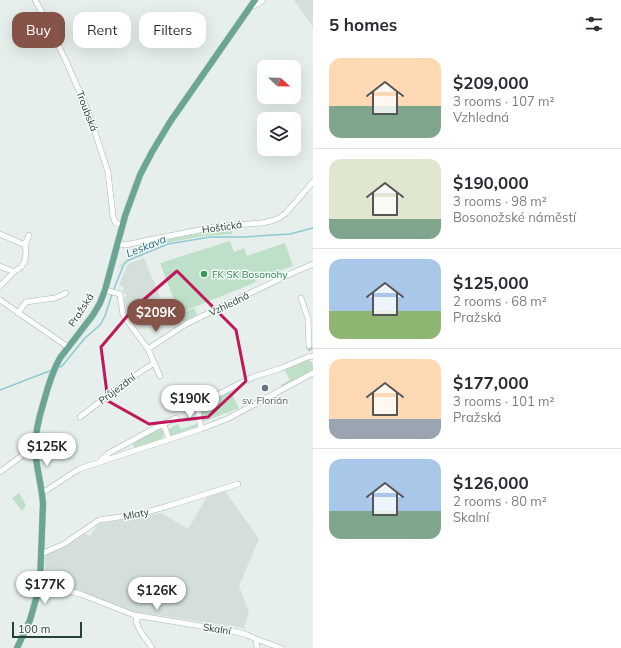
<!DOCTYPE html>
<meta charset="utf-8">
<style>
body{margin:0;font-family:Mulish,sans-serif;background:#f2f2f3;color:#2b2b33;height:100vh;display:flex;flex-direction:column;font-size:15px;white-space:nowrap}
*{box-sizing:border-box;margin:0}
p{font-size:13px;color:#7c7c81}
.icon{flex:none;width:22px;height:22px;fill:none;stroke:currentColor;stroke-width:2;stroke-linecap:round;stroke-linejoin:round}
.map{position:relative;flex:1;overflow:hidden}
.drawer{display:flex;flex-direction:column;background:#fff;width:308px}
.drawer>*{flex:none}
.banner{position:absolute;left:12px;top:12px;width:241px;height:36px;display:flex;gap:8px}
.needle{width:26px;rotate:112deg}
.buttons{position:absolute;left:257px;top:60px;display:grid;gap:8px}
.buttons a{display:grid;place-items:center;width:44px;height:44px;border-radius:8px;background:#fff;box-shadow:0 4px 16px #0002;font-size:20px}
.scale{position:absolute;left:12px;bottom:10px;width:70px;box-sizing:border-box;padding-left:4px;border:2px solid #24423a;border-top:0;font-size:11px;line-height:14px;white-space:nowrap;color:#24423a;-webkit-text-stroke:3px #f7fbf9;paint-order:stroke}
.price{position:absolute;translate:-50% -34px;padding:0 9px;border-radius:14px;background:#fff;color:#222;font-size:13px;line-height:26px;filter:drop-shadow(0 1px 2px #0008)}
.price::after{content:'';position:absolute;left:50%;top:24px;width:12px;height:9px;margin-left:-6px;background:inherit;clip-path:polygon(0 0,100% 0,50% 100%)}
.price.current{background:#855347;color:#fff}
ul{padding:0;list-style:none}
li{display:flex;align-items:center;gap:12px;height:100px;padding:0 16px}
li+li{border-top:1px solid #e1e1e2}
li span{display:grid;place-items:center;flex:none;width:112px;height:80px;border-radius:12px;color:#555}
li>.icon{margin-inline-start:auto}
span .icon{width:48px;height:48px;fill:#fffc;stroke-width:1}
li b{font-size:17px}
h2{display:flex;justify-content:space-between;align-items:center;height:48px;padding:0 16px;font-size:17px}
.chip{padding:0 14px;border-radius:12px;background:#fff;box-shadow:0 4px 16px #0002;font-size:14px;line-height:36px}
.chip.current{background:#855347;color:#fff}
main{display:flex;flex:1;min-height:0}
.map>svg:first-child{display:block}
.built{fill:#d4dfda}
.green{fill:#bfe0c8}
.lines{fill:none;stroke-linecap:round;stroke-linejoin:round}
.stream{stroke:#8ec9d4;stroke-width:1.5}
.minor-tunnel{stroke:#bfccc8;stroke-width:5;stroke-dasharray:5 2.5;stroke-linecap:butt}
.minor-casing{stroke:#a8b8b2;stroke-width:6}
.major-casing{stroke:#c2cac8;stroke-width:7}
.minor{stroke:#fff;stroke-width:5}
.major{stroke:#6aa596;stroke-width:6}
.marked{fill:none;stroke:#c2185b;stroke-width:3;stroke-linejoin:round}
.leisure-dot{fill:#2e9e5b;stroke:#f7fbf9;stroke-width:1.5}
.worship-dot{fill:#6b7280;stroke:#f7fbf9;stroke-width:1.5}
.labels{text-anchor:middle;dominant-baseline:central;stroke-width:3;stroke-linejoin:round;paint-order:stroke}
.street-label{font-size:10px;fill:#24423a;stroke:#f7fbf9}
.leisure-label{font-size:10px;fill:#27864d;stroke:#f7fbf9;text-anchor:start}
.worship-label{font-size:10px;fill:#5b616d;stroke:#f7fbf9}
.water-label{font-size:11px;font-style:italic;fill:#1c6f80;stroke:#f7fbf9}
</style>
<main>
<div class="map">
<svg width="313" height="648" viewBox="0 0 313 648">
<rect width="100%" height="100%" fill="#e6efeb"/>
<path class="built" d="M 294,0 L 313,0 L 313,27 Z
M 144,258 L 160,297 L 152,301 L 156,310 L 134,325 L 123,300 L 127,295 L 122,292 L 124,287 L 119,285 L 127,266 L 130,263 Z
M 225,491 L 259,539 L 239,586 L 249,611 L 244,628 L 129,611 L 60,584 L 47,578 L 45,575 L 45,555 L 83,536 L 84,533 L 90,536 L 98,524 L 161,513 L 188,529 L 207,497 Z"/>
<path class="green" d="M 232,231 L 232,234 L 203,236 L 166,243 L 124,262 L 120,268 L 119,267 L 124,261 L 141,250 L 165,240 L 203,233 Z
M 230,241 L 234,252 L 244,248 L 247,256 L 285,243 L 293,266 L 255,280 L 256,282 L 247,286 L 179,313 L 160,263 Z
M 194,308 L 197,315 L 183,322 L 179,314 Z
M 309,360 C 313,362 313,365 313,370 L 282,387 L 281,385 L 290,380 L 284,369 Z
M 230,391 L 239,408 L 203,422 L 201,406 Z
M 178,424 L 181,429 L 197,424 L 197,427 L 170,436 C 166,429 173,426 178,424 Z
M 157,428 C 164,429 165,434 162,439 L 136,448 L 134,447 L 133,444 L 134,442 L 156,431 Z
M 19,493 L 26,505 L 22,511 L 12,498 Z"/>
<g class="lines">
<path class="stream" d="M 113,291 L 124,264 L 129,260 L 168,244 L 210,237 L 243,237 L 290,234 L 313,228
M 57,368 L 62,366 L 85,338 L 100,325 L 105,316 L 112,294
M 0,390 L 52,370"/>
<path class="minor-tunnel" d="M 309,346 L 312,353"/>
<g class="minor-casing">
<path id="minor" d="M 35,0 L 44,16 L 66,61 L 88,111 L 108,172 L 113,216 L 115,222 L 122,226
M 250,7 L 258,4 L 263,0
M 0,234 L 25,245
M 118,243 L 125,245 L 144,241 L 219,226 L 262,223 L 271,221 L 279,218 L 286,213 L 313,182
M 0,266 L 14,272
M 0,286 L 14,272 L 21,267 L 25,261 L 26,252 L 25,245 L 29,235
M 105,290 L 120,294 L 123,315 L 148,349 L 160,376
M 301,298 L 308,319 L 309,346
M 0,300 L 68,347
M 18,313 L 26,302 L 55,298 L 66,293
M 148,349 L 186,324 L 290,274 L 313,264
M 80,417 L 127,381 L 154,363
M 164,425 L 169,439
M 201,429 L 197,405 L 253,377 L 279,369 L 308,357 L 313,356
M 101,460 L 109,453 L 157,427 L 176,418
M 0,472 L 24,454 L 42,448
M 42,492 L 47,490 L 79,469 L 201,429 L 227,419 L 313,373
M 41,554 L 64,544 L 99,520 L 140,514 L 168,506 L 238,484
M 40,582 L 83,595 L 134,615 L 237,632 L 247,635 L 256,639 L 257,648
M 136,616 C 135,628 146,638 152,648
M 256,639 L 281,648"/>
</g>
<g class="major-casing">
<path id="major" d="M 17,648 L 30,620 L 38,592 L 40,582 L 43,504 C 42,486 36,467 35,449 C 35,433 39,417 44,401 C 48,386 52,372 60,358 L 93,315 L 100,303 L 105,290 L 125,216 L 140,175 L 152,152 L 170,122 L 255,0"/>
</g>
<use href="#minor" class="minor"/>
<use href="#major" class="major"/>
</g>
<path class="marked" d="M 177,271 L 236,330 L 246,381 L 208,417 L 149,424 L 108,401 L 101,347 L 134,308 Z"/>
<circle class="leisure-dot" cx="204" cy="274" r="4"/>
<circle class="worship-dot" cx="265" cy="388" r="4"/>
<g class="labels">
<g class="street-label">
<text transform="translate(87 111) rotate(69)">Troubská</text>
<text transform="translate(222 227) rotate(-8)">Hoštická</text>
<text transform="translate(229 304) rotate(-26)">Vzhledná</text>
<text transform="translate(81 310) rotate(-57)">Pražská</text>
<text transform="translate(117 389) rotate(-37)">Průjezdní</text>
<text transform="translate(136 514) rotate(-11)">Mlaty</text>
<text transform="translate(217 629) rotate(9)">Skalní</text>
</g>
<g class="leisure-label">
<text x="212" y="274">FK SK Bosonohy</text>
</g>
<g class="worship-label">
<text x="265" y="400">sv. Florián</text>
</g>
<g class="water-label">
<text transform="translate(146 246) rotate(-22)">Leskava</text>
</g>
</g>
</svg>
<div class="buttons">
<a><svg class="needle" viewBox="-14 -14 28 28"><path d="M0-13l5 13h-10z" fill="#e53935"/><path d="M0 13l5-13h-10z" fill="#7c7c81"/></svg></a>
<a><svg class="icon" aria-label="layers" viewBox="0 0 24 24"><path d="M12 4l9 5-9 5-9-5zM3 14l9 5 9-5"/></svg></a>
</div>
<div class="scale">100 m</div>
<b class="price current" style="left:156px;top:333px">$209K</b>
<b class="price" style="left:190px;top:419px">$190K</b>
<b class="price" style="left:47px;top:467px">$125K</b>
<b class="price" style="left:45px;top:605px">$177K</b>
<b class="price" style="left:157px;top:611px">$126K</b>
<div class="banner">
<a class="chip current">Buy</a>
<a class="chip">Rent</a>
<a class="chip">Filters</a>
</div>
</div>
<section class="drawer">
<h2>5 homes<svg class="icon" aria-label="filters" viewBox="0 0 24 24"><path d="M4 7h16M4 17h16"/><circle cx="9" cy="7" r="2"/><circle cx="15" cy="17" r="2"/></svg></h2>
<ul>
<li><span style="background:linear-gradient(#ffd9b3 60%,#7fa58c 0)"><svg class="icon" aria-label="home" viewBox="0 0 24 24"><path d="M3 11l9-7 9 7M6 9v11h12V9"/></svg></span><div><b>$209,000</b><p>3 rooms · 107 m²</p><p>Vzhledná</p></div></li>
<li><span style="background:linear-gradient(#dfe7d0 75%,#7fa58c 0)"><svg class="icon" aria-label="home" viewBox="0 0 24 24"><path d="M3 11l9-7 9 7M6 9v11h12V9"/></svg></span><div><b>$190,000</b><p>3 rooms · 98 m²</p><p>Bosonožské náměstí</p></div></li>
<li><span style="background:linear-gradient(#a9c7e8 65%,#8fb573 0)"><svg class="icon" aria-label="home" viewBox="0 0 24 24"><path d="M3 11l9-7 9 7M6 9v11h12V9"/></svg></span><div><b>$125,000</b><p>2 rooms · 68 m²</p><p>Pražská</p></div></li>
<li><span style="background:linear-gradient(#ffd9b3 75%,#9aa5b1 0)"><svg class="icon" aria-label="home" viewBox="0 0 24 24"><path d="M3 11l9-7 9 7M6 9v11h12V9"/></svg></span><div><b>$177,000</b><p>3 rooms · 101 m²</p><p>Pražská</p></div></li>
<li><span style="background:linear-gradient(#a9c7e8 65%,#7fa58c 0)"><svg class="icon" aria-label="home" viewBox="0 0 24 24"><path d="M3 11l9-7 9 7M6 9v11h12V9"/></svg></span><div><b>$126,000</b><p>2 rooms · 80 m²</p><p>Skalní</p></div></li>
</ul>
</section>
</main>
